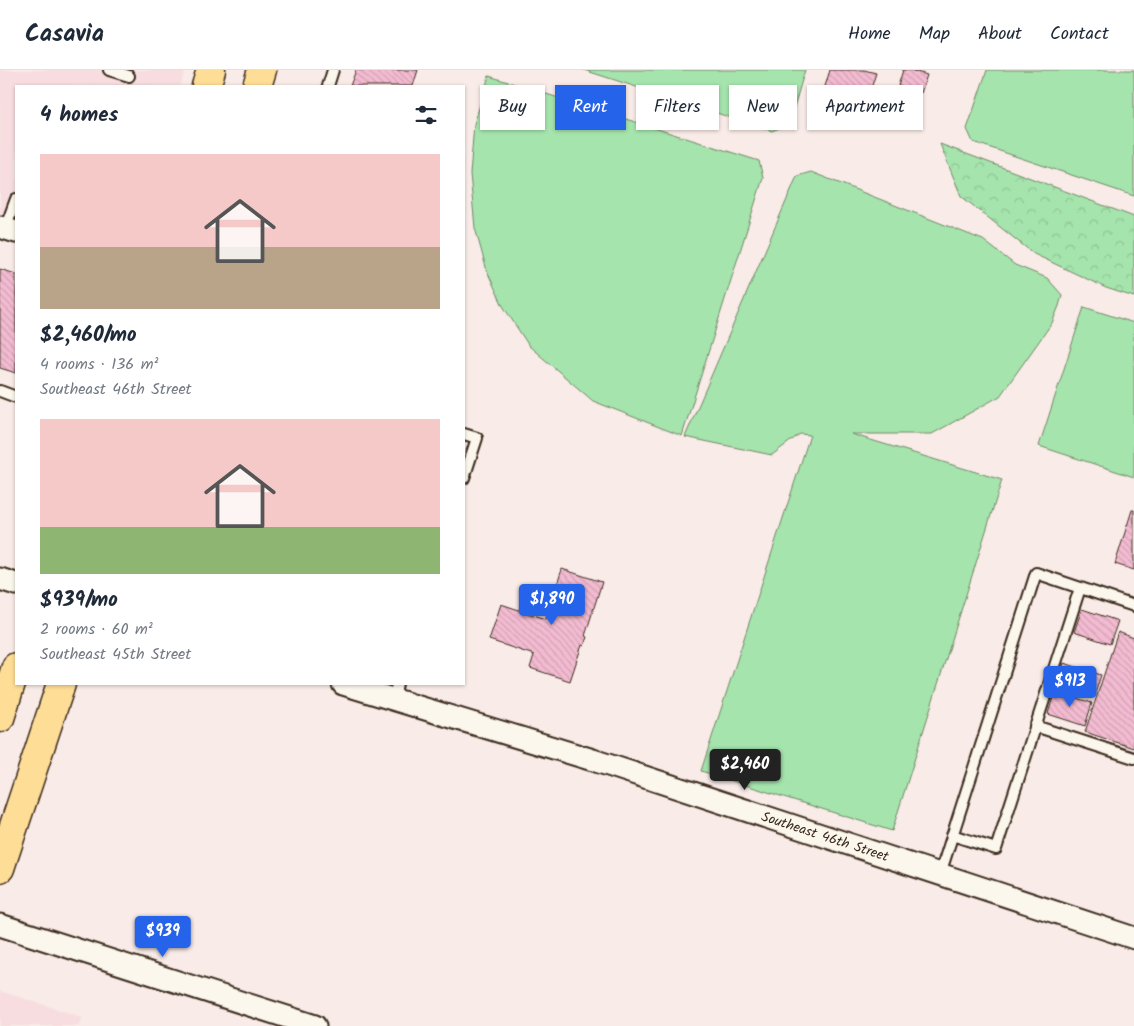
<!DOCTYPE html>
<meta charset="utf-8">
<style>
body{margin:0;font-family:Kalam,sans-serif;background:#f6f6f7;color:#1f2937;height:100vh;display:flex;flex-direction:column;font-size:19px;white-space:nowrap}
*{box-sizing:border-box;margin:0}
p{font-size:16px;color:#747a83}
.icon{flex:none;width:28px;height:28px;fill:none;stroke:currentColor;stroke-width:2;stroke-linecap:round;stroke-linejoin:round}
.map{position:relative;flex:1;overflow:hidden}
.drawer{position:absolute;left:15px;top:15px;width:450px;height:600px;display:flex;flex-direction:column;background:#fff;border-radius:0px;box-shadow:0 1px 4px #0004}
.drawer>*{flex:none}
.hud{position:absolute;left:480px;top:15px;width:475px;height:45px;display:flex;gap:10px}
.price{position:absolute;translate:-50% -42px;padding:0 11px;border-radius:5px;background:#2563eb;color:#fff;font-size:16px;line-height:32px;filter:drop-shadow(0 1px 2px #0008)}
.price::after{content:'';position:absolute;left:50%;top:30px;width:15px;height:11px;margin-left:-8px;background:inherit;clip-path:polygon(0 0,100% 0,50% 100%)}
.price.current{background:#222;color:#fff}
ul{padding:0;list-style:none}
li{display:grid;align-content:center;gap:10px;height:265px;padding:0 25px}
li span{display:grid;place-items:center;height:155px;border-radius:0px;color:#555}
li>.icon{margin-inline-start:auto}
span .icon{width:90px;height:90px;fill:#fffc;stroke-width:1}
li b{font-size:21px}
h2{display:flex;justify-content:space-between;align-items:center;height:60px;padding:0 25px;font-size:21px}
.tag{padding:0 18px;border-radius:0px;background:#fff;box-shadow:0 1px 4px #0004;font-size:18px;line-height:45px}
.tag.current{background:#2563eb;color:#fff}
header{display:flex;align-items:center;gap:30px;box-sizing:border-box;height:70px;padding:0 25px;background:#fff;border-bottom:1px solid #e0e1e3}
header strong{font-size:24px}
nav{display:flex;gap:28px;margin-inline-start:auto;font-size:18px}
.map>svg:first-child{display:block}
.built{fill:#f7dde0}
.forest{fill:url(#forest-crowns);stroke:#708766}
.pitch{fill:#a5e4ad;stroke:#708766}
.building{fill:url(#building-back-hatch);stroke:#3b2a1e}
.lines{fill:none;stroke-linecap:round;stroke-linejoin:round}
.service-casing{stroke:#3b2a1e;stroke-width:14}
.minor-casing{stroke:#3b2a1e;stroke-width:25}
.primary-casing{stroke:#3b2a1e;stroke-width:31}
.service{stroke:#fbf7ec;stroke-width:10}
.minor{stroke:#fbf7ec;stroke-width:21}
.primary{stroke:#fedd96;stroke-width:28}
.labels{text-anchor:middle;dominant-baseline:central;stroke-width:5;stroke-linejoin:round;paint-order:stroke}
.street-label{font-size:14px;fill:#3b2a1e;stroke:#fbf7ec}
</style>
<header>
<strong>Casavia</strong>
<nav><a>Home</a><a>Map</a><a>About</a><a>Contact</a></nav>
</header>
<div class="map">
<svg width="1134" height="956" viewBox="0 0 1134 956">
<defs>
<pattern id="forest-crowns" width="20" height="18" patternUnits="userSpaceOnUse" patternTransform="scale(1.25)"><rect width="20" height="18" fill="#a5e4ad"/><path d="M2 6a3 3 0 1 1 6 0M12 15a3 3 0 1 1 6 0" fill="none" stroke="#8fc494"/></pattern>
<pattern id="building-back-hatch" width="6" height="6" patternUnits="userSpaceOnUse" patternTransform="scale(1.25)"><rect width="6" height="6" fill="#f3bbd1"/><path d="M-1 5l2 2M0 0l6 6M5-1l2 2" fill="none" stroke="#d1a1b3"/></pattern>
</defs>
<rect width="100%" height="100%" fill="#f9ebe7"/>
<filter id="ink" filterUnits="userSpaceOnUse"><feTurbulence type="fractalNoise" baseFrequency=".02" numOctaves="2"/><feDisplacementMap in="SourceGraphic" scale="10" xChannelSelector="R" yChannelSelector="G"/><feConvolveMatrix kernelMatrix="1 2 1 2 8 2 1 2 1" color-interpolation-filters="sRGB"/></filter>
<g filter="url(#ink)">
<path class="built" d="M 0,0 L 185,0 L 180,16 L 16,16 L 16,151 L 0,146 Z
M 0,921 L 82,947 L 79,956 L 0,956 Z"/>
<path class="forest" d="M 940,74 L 1134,147 L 1134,227 L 1106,218 L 1034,184 L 961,126 Z"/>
<path class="pitch" d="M 584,0 L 805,0 L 789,54 L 772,61 Z
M 987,0 L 1134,0 L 1134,126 L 973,72 L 967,59 Z
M 489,6 L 759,91 L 763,108 L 682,366 L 593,331 L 529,276 L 503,236 L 487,201 L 475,158 L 470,104 L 474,54 Z
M 811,102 L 983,170 L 1015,195 L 1047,208 L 1062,225 L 1059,236 L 1052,253 L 1000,326 L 932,364 L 851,364 L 1002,410 L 892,761 L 701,701 L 810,365 L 800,364 L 772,385 L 685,367 L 797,106 Z
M 1084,237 L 1134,253 L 1134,407 L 1039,376 Z"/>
<path class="building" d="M 356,0 L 418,0 L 413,16 L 350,16 Z
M 830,0 L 864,0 L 876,3 L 861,50 L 819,36 Z
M 903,0 L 910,0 L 927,5 L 921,23 L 898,16 Z
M 0,199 L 16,204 L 16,303 L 0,298 Z
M 1132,440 L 1134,440 L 1134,500 L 1115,494 Z
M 562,499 L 602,512 L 585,566 L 587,567 L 584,576 L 582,575 L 570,611 L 530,598 L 534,585 L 489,570 L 501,534 L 546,549 Z
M 1082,539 L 1118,551 L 1110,574 L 1074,562 Z
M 1118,562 L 1134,568 L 1134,678 L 1085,662 Z
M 1064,593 L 1101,605 L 1094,627 L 1057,615 Z
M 1055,621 L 1092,633 L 1085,656 L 1048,644 Z"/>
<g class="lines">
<g class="service-casing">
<path id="service" d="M 109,0 L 129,6
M 328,16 L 333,0
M 5,159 L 16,129
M 0,321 L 16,327
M 464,364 L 477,368 L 464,408
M 394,629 L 397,614
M 1035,656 L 1134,688
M 952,765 L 996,779 L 1080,518
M 940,804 L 1036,503 L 1134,536"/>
</g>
<g class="minor-casing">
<path id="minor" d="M 0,157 L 16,162
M 0,509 L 16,514
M 343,614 L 593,690 L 1134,868
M 0,855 L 315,956"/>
</g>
<g class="primary-casing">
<path id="primary" d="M 206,16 L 211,0
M 257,16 L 262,0
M 0,648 L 16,597
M 0,798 L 61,614"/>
</g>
<use href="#service" class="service"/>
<use href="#minor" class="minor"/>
<use href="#primary" class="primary"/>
</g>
</g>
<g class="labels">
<g class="street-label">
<text transform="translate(825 767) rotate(18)">Southeast 46th Street</text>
</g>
</g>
</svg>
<b class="price" style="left:552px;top:556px">$1,890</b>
<b class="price" style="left:1070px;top:638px">$913</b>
<b class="price current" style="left:745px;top:721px">$2,460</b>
<b class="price" style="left:163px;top:888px">$939</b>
<div class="hud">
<a class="tag">Buy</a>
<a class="tag current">Rent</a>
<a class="tag">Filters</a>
<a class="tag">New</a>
<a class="tag">Apartment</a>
</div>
<section class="drawer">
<h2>4 homes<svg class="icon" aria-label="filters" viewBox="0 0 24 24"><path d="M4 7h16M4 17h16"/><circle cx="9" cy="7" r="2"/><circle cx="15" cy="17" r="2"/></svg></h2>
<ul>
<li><span style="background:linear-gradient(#f6c9c9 60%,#b9a48a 0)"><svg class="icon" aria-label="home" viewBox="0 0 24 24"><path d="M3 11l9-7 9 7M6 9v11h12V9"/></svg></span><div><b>$2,460/mo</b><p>4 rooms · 136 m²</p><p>Southeast 46th Street</p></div></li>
<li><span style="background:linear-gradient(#f6c9c9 70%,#8fb573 0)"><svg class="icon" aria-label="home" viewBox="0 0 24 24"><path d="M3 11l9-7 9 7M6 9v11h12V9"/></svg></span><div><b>$939/mo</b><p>2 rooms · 60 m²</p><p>Southeast 45th Street</p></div></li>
</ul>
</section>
</div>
